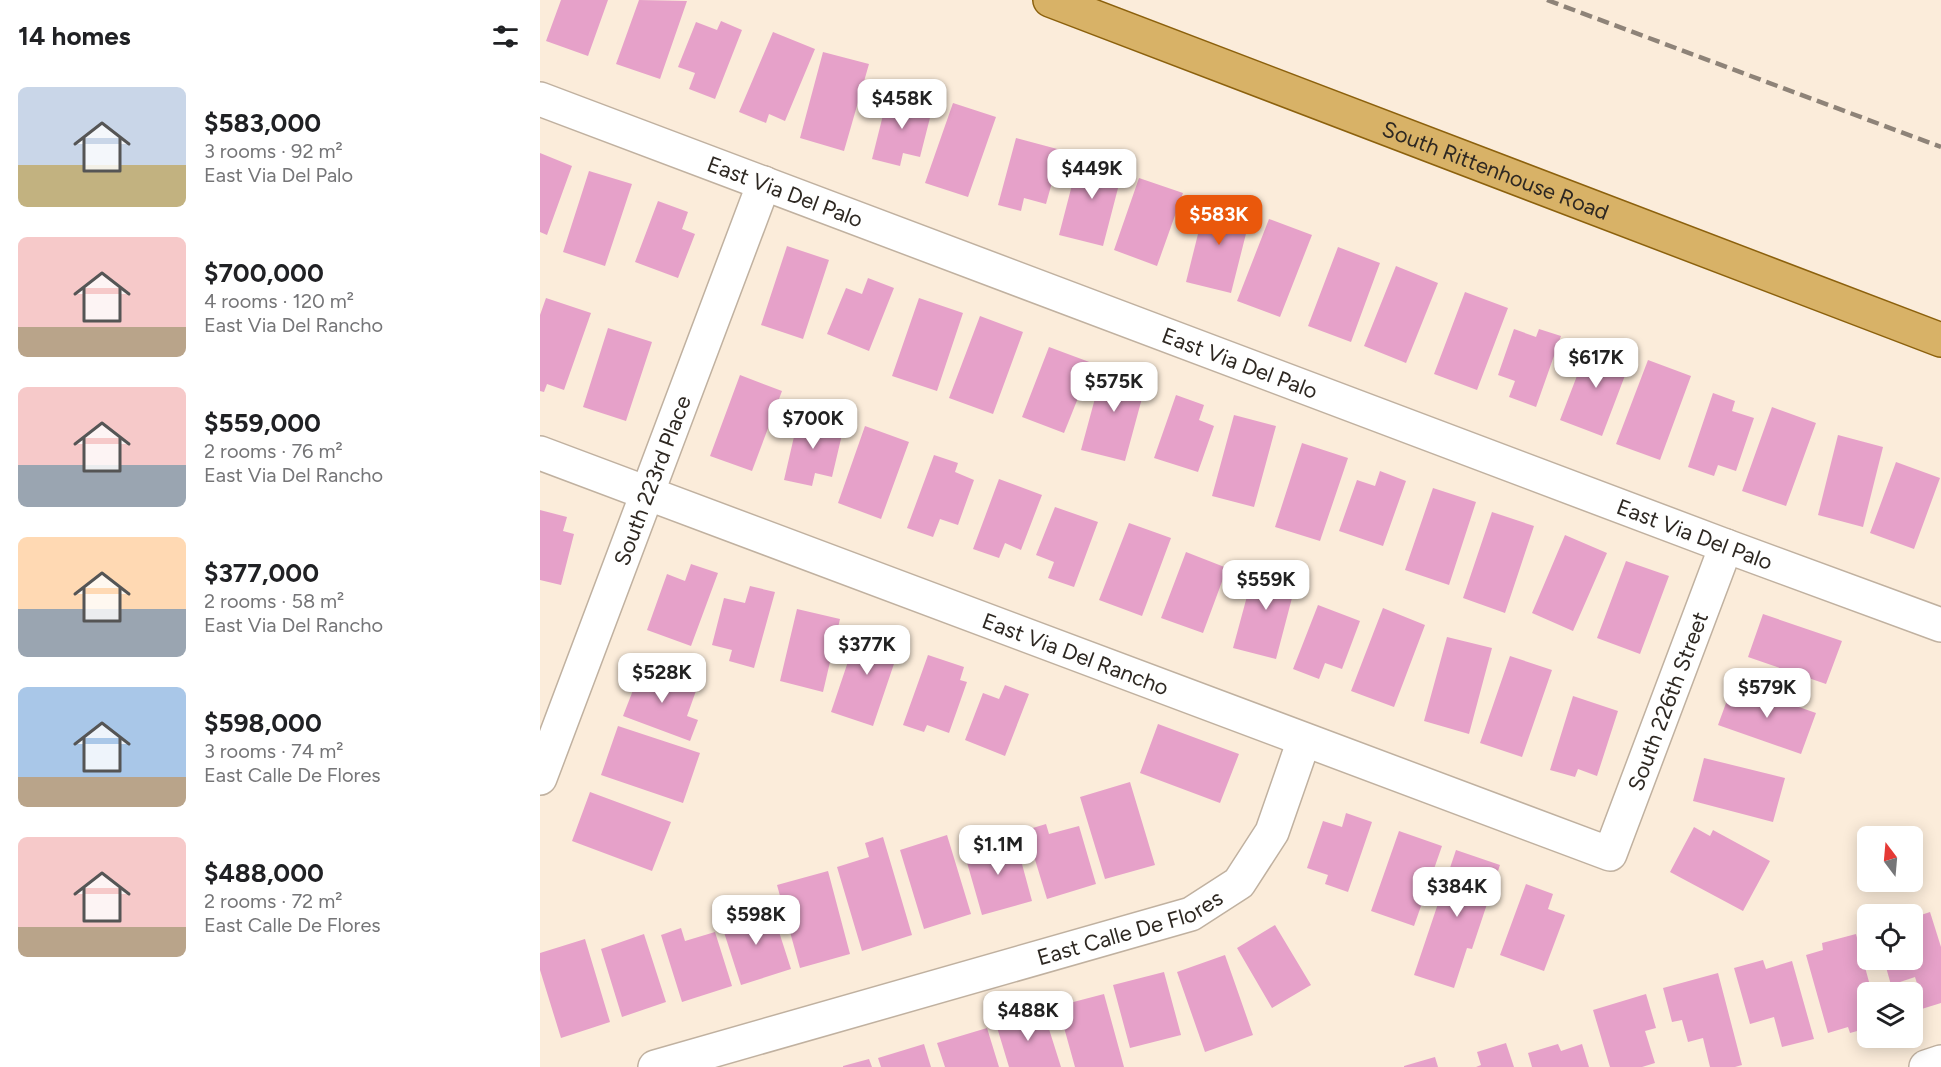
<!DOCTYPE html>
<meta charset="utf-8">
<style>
body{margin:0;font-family:Figtree,sans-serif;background:#f2f2f2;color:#202124;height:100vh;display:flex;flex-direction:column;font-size:22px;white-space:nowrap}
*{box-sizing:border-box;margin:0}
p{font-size:20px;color:#757577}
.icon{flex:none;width:33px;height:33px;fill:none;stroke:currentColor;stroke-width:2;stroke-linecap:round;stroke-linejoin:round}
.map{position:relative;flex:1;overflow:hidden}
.panel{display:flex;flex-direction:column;background:#fff;width:540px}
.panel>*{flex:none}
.needle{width:39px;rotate:344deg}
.fabs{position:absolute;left:1317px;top:826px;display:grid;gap:12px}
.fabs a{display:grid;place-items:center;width:66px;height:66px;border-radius:9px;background:#fff;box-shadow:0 3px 15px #0003;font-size:30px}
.price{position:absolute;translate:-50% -51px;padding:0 14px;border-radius:12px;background:#fff;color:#222;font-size:20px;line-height:39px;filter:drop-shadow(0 2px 3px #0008)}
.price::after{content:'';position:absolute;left:50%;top:36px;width:18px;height:14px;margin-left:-9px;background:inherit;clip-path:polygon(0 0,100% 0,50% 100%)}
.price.selected{background:#ea580c;color:#fff}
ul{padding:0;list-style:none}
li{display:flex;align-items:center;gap:18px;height:150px;padding:0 18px}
li span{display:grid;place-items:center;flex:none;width:168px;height:120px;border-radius:9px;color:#555}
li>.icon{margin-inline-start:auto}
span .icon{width:72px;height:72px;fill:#fffc;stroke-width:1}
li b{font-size:26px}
h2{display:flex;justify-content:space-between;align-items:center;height:72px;padding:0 18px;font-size:26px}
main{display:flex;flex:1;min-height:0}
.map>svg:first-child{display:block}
.building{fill:#e6a1c9}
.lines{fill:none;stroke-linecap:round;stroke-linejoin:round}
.minor-casing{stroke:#c0b1a0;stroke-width:36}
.major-casing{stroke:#8c610d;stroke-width:36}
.minor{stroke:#fff;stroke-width:33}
.major{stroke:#d8b267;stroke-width:33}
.rail{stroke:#8e8378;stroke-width:4.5;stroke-dasharray:12 6;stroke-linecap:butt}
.labels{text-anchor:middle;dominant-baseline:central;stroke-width:5;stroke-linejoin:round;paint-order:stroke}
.street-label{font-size:22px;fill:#2e2822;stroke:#fff}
</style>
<main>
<section class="panel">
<h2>14 homes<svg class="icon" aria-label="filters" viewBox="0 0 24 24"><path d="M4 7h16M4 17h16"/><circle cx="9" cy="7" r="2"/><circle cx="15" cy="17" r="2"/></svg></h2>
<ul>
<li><span style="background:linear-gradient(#c9d6e8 65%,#c2b280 0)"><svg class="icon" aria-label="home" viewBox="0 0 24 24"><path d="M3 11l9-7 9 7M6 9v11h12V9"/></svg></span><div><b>$583,000</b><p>3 rooms · 92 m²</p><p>East Via Del Palo</p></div></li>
<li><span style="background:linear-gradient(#f6c9c9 75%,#b9a48a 0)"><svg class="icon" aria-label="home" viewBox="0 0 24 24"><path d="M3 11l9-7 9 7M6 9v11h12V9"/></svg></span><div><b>$700,000</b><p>4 rooms · 120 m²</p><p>East Via Del Rancho</p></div></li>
<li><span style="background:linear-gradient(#f6c9c9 65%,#9aa5b1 0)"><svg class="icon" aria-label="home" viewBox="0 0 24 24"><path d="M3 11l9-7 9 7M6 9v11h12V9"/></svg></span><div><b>$559,000</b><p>2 rooms · 76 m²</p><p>East Via Del Rancho</p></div></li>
<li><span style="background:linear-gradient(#ffd9b3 60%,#9aa5b1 0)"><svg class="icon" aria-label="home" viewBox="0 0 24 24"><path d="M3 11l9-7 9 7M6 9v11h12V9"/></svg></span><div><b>$377,000</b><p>2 rooms · 58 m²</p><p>East Via Del Rancho</p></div></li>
<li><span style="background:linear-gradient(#a9c7e8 75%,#b9a48a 0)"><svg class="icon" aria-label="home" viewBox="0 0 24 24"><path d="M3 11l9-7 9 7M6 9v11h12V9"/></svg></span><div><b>$598,000</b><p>3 rooms · 74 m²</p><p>East Calle De Flores</p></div></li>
<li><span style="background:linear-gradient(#f6c9c9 75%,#b9a48a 0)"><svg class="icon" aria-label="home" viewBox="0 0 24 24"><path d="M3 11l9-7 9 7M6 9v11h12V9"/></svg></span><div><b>$488,000</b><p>2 rooms · 72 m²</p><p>East Calle De Flores</p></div></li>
</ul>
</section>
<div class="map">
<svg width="1401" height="1067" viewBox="0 0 1401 1067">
<rect width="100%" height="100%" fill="#fbecda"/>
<path class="building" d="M 21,0 L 68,0 L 48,56 L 6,41 Z
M 99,0 L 147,1 L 120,79 L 76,64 Z
M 181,21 L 202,30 L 175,99 L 149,89 L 155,73 L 138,67 L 156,22 L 177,30 Z
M 233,32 L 275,49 L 245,121 L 229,114 L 226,123 L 199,112 Z
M 283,52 L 329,64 L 304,151 L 260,138 Z
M 348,95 L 393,106 L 380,157 L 363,153 L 360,166 L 332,159 Z
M 413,103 L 456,117 L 428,197 L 385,183 Z
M 476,138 L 521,150 L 506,204 L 484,198 L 481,211 L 458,205 Z
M 0,153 L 32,166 L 7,235 L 0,232 Z
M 540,154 L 584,165 L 563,246 L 519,235 Z
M 49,171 L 92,184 L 65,266 L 23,252 Z
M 599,178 L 643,193 L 617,266 L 574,250 Z
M 667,198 L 712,210 L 691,293 L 646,282 Z
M 118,201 L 148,212 L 142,229 L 155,234 L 138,278 L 95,262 Z
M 729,219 L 772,235 L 740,317 L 697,301 Z
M 247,246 L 289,260 L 263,339 L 221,325 Z
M 798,247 L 840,263 L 811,342 L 768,326 Z
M 856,266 L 898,283 L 866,363 L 824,346 Z
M 328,278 L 354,288 L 329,351 L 287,334 L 306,288 L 322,294 Z
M 925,292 L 968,308 L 937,390 L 894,374 Z
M 6,298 L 51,313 L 24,390 L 7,384 L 4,392 L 0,391 L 0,315 Z
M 379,298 L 423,313 L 397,391 L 352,376 Z
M 440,316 L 483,332 L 453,414 L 409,398 Z
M 68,328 L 112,342 L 86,421 L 43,407 Z
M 974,329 L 996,337 L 999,329 L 1021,336 L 996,407 L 969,397 L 975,381 L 958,375 Z
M 1050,342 L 1092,357 L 1062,436 L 1020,420 Z
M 509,347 L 552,363 L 524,433 L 482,417 Z
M 1108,360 L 1151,376 L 1120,460 L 1076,444 Z
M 564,365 L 608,376 L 585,461 L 541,450 Z
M 200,375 L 242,391 L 212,471 L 170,456 Z
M 1173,393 L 1195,401 L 1192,411 L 1214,418 L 1196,471 L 1178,465 L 1174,476 L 1148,467 Z
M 636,395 L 664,405 L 659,420 L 674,426 L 658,472 L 614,458 Z
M 1232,407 L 1276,423 L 1246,506 L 1202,491 Z
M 259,415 L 304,426 L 292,477 L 275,473 L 272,486 L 244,480 Z
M 694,415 L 736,426 L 714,507 L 672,496 Z
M 325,426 L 369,442 L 341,519 L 298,503 Z
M 1298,435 L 1343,447 L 1323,527 L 1278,515 Z
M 762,443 L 808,458 L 780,541 L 735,527 Z
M 394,455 L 418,463 L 415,472 L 434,480 L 418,525 L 400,519 L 393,537 L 367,528 Z
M 1356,462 L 1400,478 L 1374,549 L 1330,533 Z
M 840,471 L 866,481 L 843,546 L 799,531 L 817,480 L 835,486 Z
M 459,479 L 502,495 L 481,550 L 465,543 L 459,558 L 433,549 Z
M 893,488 L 936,502 L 909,585 L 865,570 Z
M 515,507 L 558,522 L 534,587 L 508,578 L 514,562 L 496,555 Z
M 0,510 L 27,517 L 23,531 L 34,534 L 21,585 L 0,580 Z
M 952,512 L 994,526 L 965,613 L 923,598 Z
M 589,523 L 631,538 L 602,616 L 559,600 Z
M 1025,535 L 1067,553 L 1033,631 L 992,613 Z
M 646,552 L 687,568 L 663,633 L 621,618 Z
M 1086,561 L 1129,576 L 1100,654 L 1057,638 Z
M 716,563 L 758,575 L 736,659 L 693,648 Z
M 151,564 L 178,573 L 151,646 L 107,630 L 127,574 L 145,581 Z
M 210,586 L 235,592 L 214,668 L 189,661 L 192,650 L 172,645 L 184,598 L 205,603 Z
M 778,605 L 820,621 L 802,669 L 785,663 L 779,679 L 753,669 Z
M 843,608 L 885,625 L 854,707 L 811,691 Z
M 257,609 L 300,619 L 283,692 L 240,681 Z
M 1223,614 L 1302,641 L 1286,684 L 1208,657 Z
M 320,626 L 362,640 L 333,726 L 291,712 Z
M 907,637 L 952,648 L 929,734 L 884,721 Z
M 388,655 L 424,667 L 420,680 L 427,682 L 409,733 L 387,725 L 384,732 L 363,725 Z
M 970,656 L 1012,670 L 982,757 L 940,743 Z
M 102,667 L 157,688 L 147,716 L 158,720 L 150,741 L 83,716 Z
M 1193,684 L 1276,713 L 1261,754 L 1178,725 Z
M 465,685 L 489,694 L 465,756 L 425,740 L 443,693 L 459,699 Z
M 1033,696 L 1078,711 L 1057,776 L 1038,769 L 1035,777 L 1010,770 Z
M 618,724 L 699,754 L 680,803 L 600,773 Z
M 78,726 L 160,753 L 143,803 L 61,775 Z
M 1164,758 L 1245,778 L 1233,822 L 1153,801 Z
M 590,782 L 615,865 L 565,879 L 540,797 Z
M 50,792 L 131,822 L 112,871 L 32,841 Z
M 806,813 L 832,822 L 808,892 L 785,884 L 788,875 L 767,868 L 783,821 L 802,827 Z
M 506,824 L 509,834 L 539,826 L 556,884 L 507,899 L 486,830 Z
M 1154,827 L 1170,836 L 1173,830 L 1230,861 L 1203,911 L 1130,872 Z
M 859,831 L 902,846 L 874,926 L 831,911 Z
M 407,835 L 431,914 L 384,929 L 360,850 Z
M 343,837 L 372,935 L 322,951 L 297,867 L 329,857 L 325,843 Z
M 475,838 L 492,901 L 442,915 L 424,852 Z
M 916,850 L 960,865 L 932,949 L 927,948 L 914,988 L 874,975 Z
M 288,871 L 310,954 L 260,968 L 237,885 Z
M 986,884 L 1013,894 L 1008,909 L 1025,915 L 1004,971 L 960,955 Z
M 231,907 L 251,969 L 201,985 L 181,923 Z
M 1390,912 L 1401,947 L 1401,1003 L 1372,1012 L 1372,996 L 1380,993 L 1375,977 L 1351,985 L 1344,960 L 1372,960 L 1372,918 Z
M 735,925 L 771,985 L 732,1008 L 697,948 Z
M 141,928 L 145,941 L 175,932 L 192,986 L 142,1002 L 121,935 Z
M 104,934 L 126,1002 L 82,1017 L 61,949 Z
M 1316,934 L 1332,993 L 1328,993 L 1328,1028 L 1310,1033 L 1308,1027 L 1288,1033 L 1266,955 L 1283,950 L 1282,943 Z
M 45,939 L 70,1022 L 21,1038 L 0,970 L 0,953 Z
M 685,955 L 713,1035 L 665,1052 L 637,972 Z
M 1223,960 L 1226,969 L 1252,961 L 1274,1039 L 1242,1047 L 1234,1017 L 1210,1024 L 1194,968 Z
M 624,972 L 641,1035 L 590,1048 L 573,985 Z
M 1178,973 L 1202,1065 L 1195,1067 L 1170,1067 L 1163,1038 L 1148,1042 L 1142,1020 L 1132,1022 L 1123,988 Z
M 564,994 L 584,1067 L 535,1067 L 518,1006 Z
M 1106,994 L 1116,1028 L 1105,1031 L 1115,1063 L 1102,1067 L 1070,1067 L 1053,1010 Z
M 503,1010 L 521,1067 L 469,1067 L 456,1024 Z
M 447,1028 L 459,1067 L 405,1067 L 397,1043 Z
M 966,1043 L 974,1067 L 936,1067 L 941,1065 L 937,1052 Z
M 384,1044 L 391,1067 L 341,1067 L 338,1058 Z
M 1018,1044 L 1021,1051 L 1042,1044 L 1049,1067 L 992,1067 L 988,1053 Z
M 895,1057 L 898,1067 L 864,1067 L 864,1066 Z
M 329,1059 L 332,1067 L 303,1067 L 303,1066 Z"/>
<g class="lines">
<g class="minor-casing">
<g id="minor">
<path id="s1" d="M 0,99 L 1186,546 L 1401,625"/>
<path id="s2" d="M 0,453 L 1070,854 L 1186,546"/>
<path id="s3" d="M 0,778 L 224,183"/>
<path id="s4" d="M 115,1067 L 651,914 L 699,883 L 732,832 L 764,740"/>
<path d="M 1386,1067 L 1401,1062"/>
</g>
</g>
<g class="major-casing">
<g id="major">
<path id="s5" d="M 510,0 L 1401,340"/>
</g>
</g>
<use href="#minor" class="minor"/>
<use href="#major" class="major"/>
<path class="rail" d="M 1007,0 L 1401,147"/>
</g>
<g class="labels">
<g class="street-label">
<text stroke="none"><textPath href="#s5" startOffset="477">South Rittenhouse Road</textPath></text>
<text stroke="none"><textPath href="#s1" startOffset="262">East Via Del Palo</textPath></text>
<text stroke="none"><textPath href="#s1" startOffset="748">East Via Del Palo</textPath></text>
<text stroke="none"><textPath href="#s3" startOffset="318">South 223rd Place</textPath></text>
<text stroke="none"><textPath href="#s1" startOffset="1234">East Via Del Palo</textPath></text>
<text stroke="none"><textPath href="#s2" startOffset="572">East Via Del Rancho</textPath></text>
<text stroke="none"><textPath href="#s2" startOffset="1306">South 226th Street</textPath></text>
<text stroke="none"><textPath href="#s4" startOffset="495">East Calle De Flores</textPath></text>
</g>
</g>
</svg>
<div class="fabs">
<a><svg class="needle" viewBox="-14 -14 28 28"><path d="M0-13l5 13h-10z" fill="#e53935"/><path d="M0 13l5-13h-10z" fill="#757577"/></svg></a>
<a><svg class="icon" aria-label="locate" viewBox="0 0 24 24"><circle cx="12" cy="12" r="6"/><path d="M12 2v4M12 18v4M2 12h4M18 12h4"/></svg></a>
<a><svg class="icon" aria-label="layers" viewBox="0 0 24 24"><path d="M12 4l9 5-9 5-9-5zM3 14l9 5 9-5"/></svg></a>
</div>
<b class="price" style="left:362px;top:130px">$458K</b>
<b class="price" style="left:552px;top:200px">$449K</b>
<b class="price selected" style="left:679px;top:246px">$583K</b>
<b class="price" style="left:1056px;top:389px">$617K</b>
<b class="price" style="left:574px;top:413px">$575K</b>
<b class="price" style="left:273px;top:450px">$700K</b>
<b class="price" style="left:726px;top:611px">$559K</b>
<b class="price" style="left:327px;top:676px">$377K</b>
<b class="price" style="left:122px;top:704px">$528K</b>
<b class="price" style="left:1227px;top:719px">$579K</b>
<b class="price" style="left:458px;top:876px">$1.1M</b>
<b class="price" style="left:917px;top:918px">$384K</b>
<b class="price" style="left:216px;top:946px">$598K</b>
<b class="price" style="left:488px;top:1042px">$488K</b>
</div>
</main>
